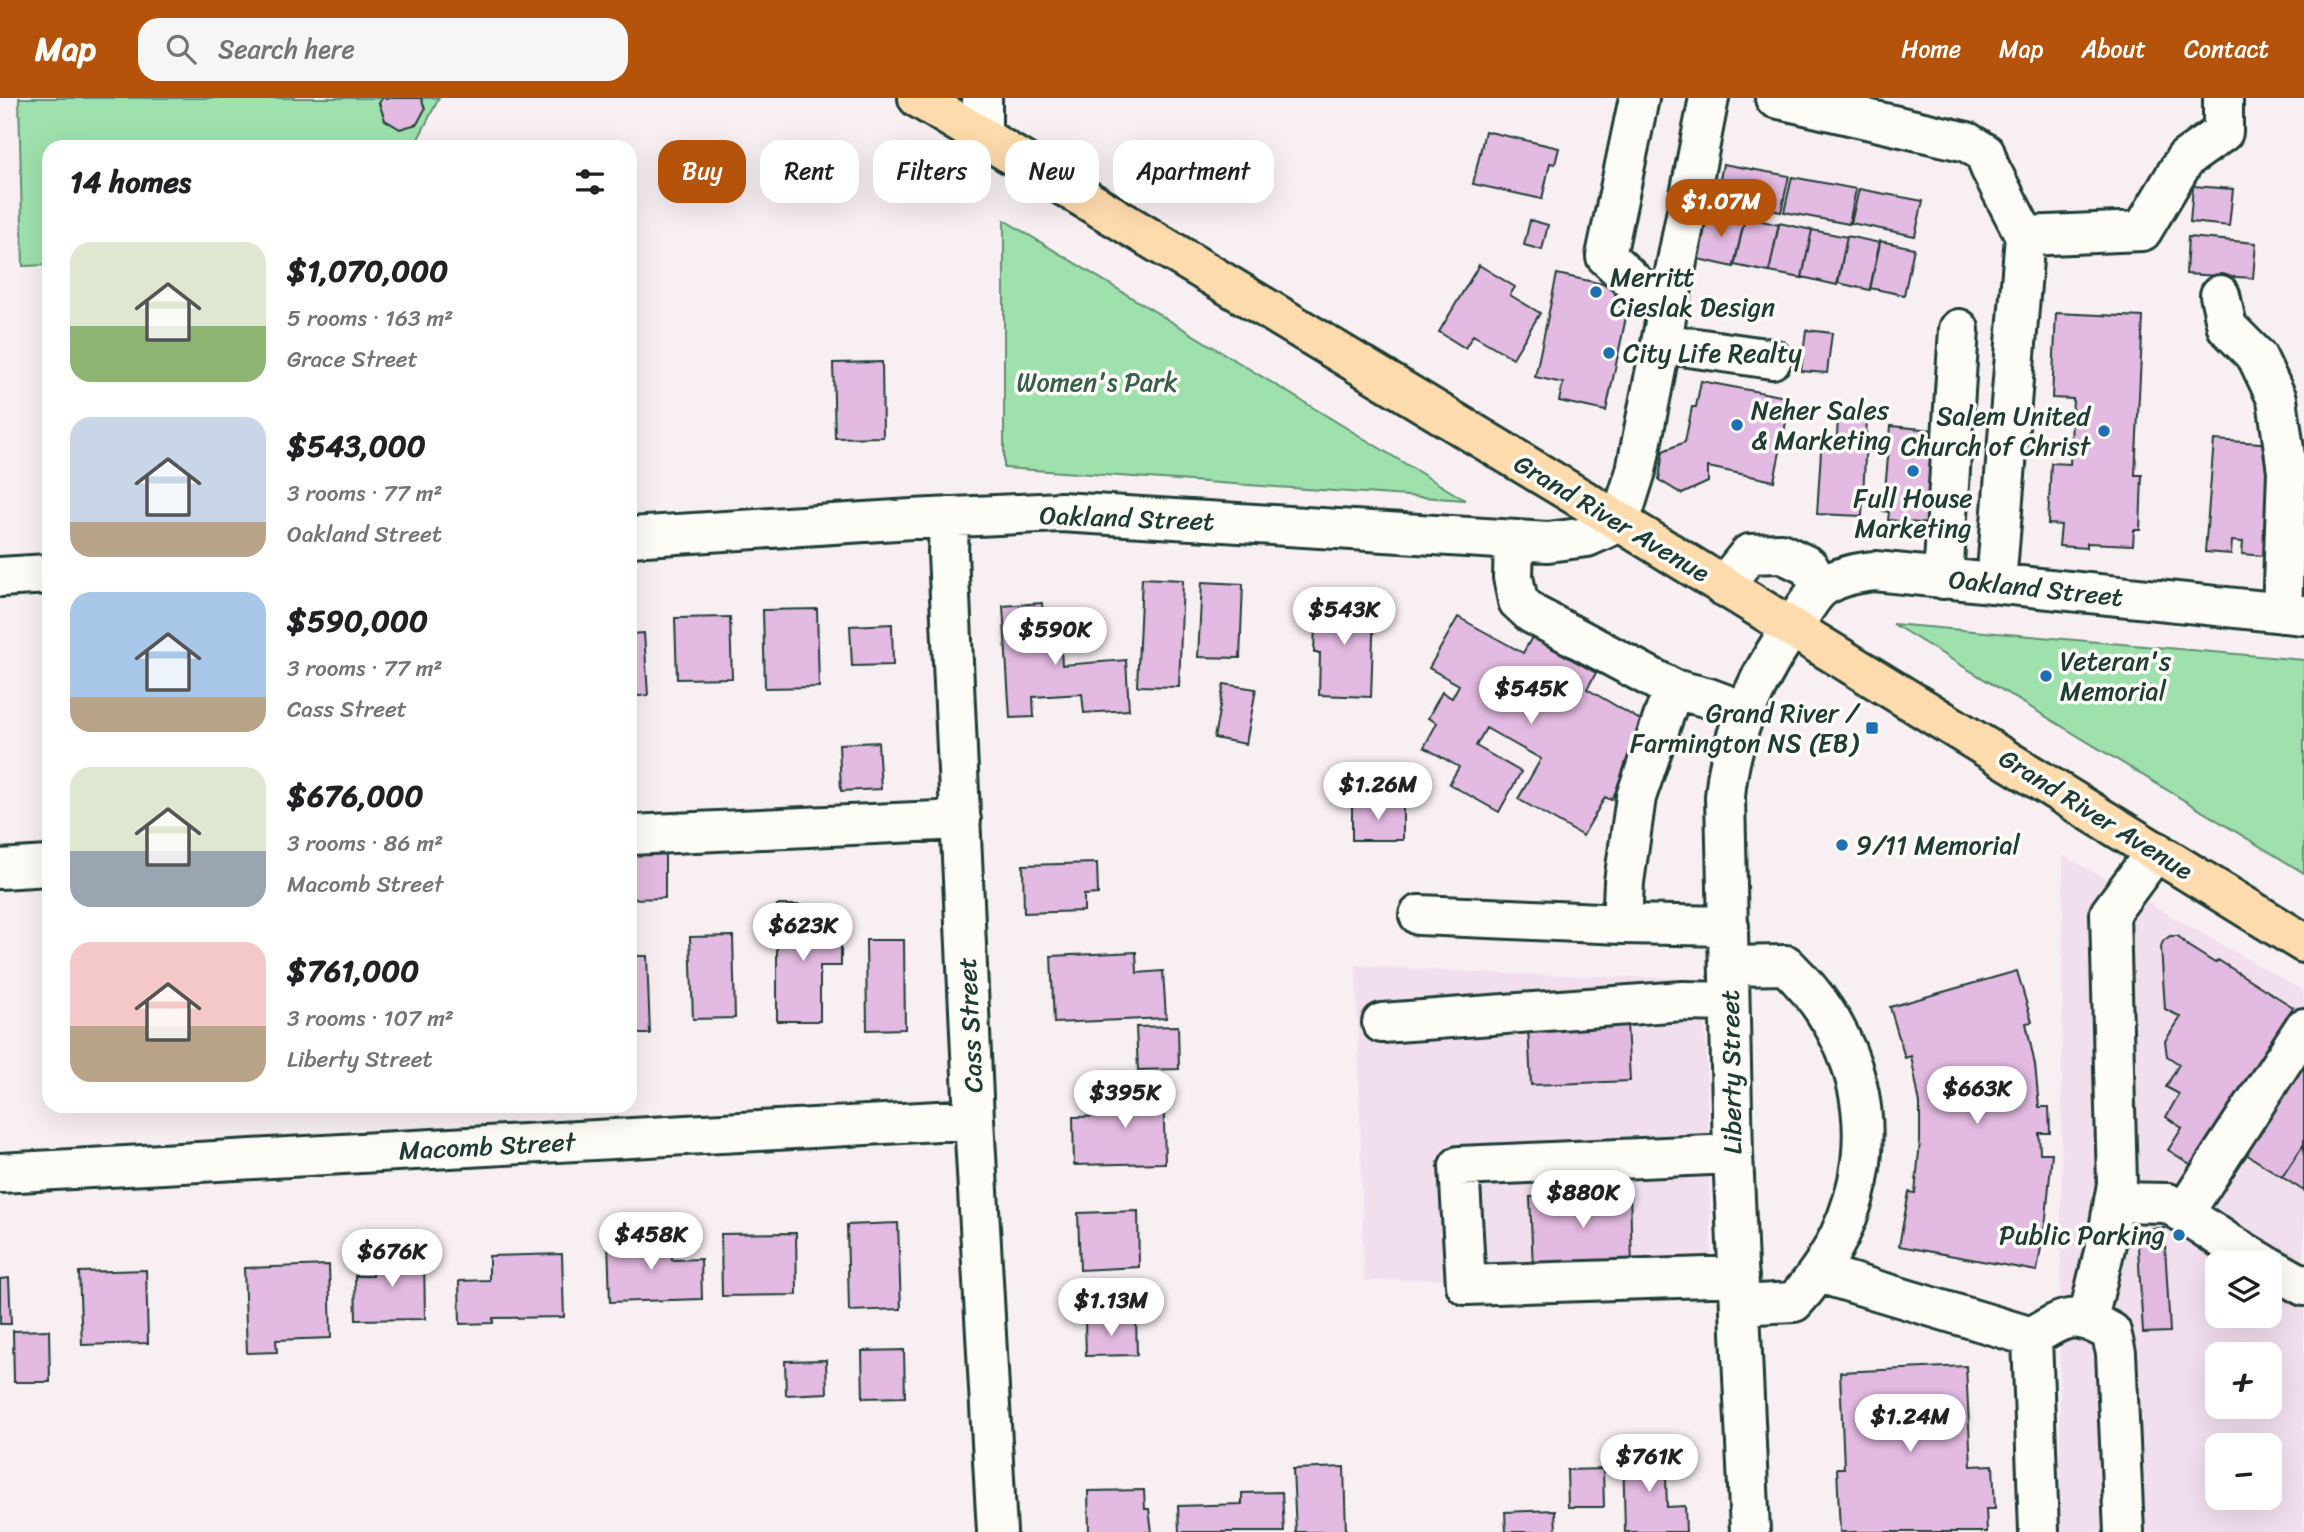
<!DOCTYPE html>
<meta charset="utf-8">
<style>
body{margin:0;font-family:Sriracha,sans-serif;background:#f6f6f6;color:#202124;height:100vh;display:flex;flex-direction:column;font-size:26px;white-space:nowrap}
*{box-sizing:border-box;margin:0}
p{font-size:23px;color:#757577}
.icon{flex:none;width:38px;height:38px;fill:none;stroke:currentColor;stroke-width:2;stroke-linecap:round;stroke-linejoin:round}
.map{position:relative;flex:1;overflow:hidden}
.drawer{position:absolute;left:42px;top:42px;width:595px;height:973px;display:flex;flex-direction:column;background:#fff;border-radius:21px;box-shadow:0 7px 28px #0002}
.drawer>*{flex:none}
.guide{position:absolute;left:658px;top:42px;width:665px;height:63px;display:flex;gap:14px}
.fabs{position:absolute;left:2205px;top:1153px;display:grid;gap:14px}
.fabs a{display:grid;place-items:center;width:77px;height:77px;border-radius:14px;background:#fff;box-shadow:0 7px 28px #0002;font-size:35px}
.price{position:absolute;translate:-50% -60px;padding:0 16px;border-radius:24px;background:#fff;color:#222;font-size:23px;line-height:46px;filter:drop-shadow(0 2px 4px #0008)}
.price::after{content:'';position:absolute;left:50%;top:42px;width:21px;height:16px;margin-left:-10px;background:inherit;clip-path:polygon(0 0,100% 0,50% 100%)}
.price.selected{background:#b45309;color:#fff}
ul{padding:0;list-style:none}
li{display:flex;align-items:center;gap:21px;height:175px;padding:0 28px}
li span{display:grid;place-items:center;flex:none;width:196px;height:140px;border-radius:21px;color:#555}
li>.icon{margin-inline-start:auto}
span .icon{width:84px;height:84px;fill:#fffc;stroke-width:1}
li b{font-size:30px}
h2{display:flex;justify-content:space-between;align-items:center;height:84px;padding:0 28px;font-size:30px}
.pill{padding:0 24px;border-radius:21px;background:#fff;box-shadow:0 7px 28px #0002;font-size:24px;line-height:63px}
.pill.selected{background:#b45309;color:#fff}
header{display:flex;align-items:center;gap:42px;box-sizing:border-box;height:98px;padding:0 35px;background:#b45309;color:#fff}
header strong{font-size:33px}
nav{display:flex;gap:38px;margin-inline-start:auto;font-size:24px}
.search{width:490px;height:63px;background:#f6f6f6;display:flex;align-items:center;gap:18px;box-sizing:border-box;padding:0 24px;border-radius:21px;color:#757577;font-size:26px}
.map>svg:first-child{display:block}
.built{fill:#f2dfee;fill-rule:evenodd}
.green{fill:#9ee1ad;stroke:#5e8f70;stroke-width:2}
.building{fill:#e3bae1;stroke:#1f3d34;stroke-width:2}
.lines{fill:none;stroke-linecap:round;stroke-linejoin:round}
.minor-casing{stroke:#1f3d34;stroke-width:44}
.major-casing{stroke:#1f3d34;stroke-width:44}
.minor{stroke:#fdfcf7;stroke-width:38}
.major{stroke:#fedbac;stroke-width:38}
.poi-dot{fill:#1f6fb2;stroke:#fdfcf7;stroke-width:2.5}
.labels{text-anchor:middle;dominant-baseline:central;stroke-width:7;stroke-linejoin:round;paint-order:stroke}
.poi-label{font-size:26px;fill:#1f3d34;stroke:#fdfcf7;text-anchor:start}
.park-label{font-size:26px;fill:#385e4c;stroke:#fdfcf7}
.street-label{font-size:26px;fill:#1f3d34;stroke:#fdfcf7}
</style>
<header>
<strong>Map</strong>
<div class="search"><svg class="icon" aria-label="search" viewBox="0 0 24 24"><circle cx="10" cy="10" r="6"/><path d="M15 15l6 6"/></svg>Search here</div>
<nav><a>Home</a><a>Map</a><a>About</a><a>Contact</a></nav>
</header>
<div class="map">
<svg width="2304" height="1434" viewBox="0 0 2304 1434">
<rect width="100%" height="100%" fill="#f8eff3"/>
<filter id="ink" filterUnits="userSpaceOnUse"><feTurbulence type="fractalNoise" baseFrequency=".0143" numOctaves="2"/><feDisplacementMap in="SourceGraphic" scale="14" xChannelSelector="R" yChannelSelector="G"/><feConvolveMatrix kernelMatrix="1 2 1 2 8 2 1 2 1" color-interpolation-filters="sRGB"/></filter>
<g filter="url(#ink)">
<path class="built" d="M 2063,757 L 2304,893 L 2304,1434 L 2059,1434 ZM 2217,1166 L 2270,1166 L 2270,1218 L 2217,1218 ZM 2217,1256 L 2270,1256 L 2270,1309 L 2217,1309 ZM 2217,1348 L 2270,1348 L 2270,1400 L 2217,1400 Z
M 1356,867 L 1483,875 L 1704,881 L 1712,1174 L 1364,1183 Z"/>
<path class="green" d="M 19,0 L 439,0 L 414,49 L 49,49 L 49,167 L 23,168 Z
M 1004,122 L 1465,402 L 1004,370 Z
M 1893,526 L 2304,562 L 2304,775 Z"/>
<path class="building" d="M 382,0 L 421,0 L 425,11 L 417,26 L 400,31 L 385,22 L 379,5 Z
M 1485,33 L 1559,50 L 1555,66 L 1550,65 L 1542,101 L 1473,86 Z
M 1723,66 L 1789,78 L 1781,114 L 1716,101 Z
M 1792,79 L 1856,91 L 1849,126 L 1784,114 Z
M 2193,88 L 2233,91 L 2229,128 L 2190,124 Z
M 1859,91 L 1923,103 L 1915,138 L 1851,125 Z
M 1708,113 L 1745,120 L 1734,169 L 1698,161 Z
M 1745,119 L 1779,127 L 1769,174 L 1734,167 Z
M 1530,122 L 1548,127 L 1542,152 L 1524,147 Z
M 1779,125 L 1812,132 L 1802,180 L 1769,174 Z
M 1812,132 L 1847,139 L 1837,187 L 1802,179 Z
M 1847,138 L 1880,145 L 1870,192 L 1838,185 Z
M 2188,139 L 2256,145 L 2253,180 L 2186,176 Z
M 1880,143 L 1914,150 L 1904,197 L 1870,190 Z
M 1479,167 L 1515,189 L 1510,197 L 1540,215 L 1513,260 L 1473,237 L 1465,250 L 1439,234 Z
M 1557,176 L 1617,189 L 1613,207 L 1628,210 L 1606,313 L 1559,303 L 1563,285 L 1535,279 Z
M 2056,215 L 2143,219 L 2135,377 L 2142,377 L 2140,432 L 2134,432 L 2133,447 L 2087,445 L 2087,450 L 2059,448 L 2061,427 L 2048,426 L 2051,365 L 2070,366 L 2073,301 L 2052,300 Z
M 1806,232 L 1832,235 L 1827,275 L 1801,273 Z
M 882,264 L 883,339 L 835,340 L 833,265 Z
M 1701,283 L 1791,300 L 1774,383 L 1708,369 L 1708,384 L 1682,396 L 1659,382 L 1663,353 L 1685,344 L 1692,309 L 1696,309 Z
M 1838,319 L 1867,320 L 1862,418 L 1817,416 L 1822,338 L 1837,338 Z
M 1891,328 L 1943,333 L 1930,426 L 1888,422 L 1889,414 L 1883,413 Z
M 2214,342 L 2275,346 L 2266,458 L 2242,456 L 2243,444 L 2232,443 L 2231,456 L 2205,454 Z
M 1142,480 L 1183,482 L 1179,589 L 1137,588 Z
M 1202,484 L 1243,486 L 1240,560 L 1198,559 Z
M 1316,496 L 1348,497 L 1347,508 L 1374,510 L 1371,599 L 1319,597 L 1320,555 L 1314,555 Z
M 1042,505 L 1043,520 L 1059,519 L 1062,567 L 1126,562 L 1129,612 L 1084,615 L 1082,596 L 1033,599 L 1034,619 L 1010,620 L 1003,508 Z
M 817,511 L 819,589 L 765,590 L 763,512 Z
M 730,519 L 732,580 L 677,581 L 675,520 Z
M 1458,519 L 1523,555 L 1532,539 L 1596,575 L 1587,591 L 1647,626 L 1642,649 L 1611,702 L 1605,699 L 1583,738 L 1518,701 L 1541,661 L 1486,630 L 1476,648 L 1521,674 L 1499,714 L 1449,686 L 1459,669 L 1424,649 L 1437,625 L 1428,620 L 1442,594 L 1452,600 L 1459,587 L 1429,570 Z
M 892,526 L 893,567 L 852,568 L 850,528 Z
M 644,535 L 648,597 L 630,599 L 630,536 Z
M 1224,586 L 1256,591 L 1246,646 L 1214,640 Z
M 878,644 L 881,691 L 841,693 L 839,646 Z
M 1352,706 L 1403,706 L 1403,742 L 1352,742 Z
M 665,755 L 665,800 L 630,801 L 630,756 Z
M 1097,765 L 1098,796 L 1084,797 L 1084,813 L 1024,815 L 1023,767 Z
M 777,807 L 801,807 L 801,841 L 815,841 L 815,820 L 841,820 L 841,868 L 820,868 L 820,923 L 777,923 Z
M 733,838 L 735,920 L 693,921 L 690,839 Z
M 2170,838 L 2178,838 L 2188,848 L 2215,865 L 2218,862 L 2293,909 L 2195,1069 L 2168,1052 L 2182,1030 L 2166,1019 L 2179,996 L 2166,989 L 2179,966 L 2167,958 L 2165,943 L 2181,919 L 2165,911 L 2161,849 L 2163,843 Z
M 866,842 L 904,842 L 905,931 L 867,932 Z
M 1136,854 L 1137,875 L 1163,873 L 1166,920 L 1054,925 L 1051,858 Z
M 630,858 L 647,858 L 650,936 L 630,936 Z
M 2017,873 L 2032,924 L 2026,925 L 2035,967 L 2039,1009 L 2049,1009 L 2050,1035 L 2039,1035 L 2040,1055 L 2052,1055 L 2046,1120 L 2037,1173 L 1899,1148 L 1909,1094 L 1915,1095 L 1920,1043 L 1920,1006 L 1911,958 L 1905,960 L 1890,909 Z
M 1627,924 L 1630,983 L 1531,987 L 1528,929 Z
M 1178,928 L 1179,971 L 1138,972 L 1136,929 Z
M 2304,958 L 2304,1046 L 2282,1079 L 2243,1054 Z
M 1163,984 L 1165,1065 L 1074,1067 L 1073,1019 L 1119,1018 L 1118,985 Z
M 2304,1046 L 2304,1093 L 2282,1079 Z
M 1630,1090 L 1632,1170 L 1533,1170 L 1530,1099 L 1571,1098 L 1571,1092 Z
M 1138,1113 L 1139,1169 L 1080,1172 L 1078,1115 Z
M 898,1125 L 901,1211 L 849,1213 L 847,1127 Z
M 2164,1130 L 2170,1234 L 2143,1235 L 2137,1131 Z
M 796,1135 L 797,1197 L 722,1198 L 721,1136 Z
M 671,1138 L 672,1162 L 701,1161 L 702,1201 L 610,1204 L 608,1141 Z
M 424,1156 L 425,1221 L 356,1222 L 355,1178 L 373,1178 L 373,1157 Z
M 562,1156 L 564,1219 L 493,1220 L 493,1225 L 460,1226 L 459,1183 L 489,1182 L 489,1158 Z
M 329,1167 L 331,1240 L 276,1242 L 277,1254 L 247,1255 L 244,1170 Z
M 146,1172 L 148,1245 L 82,1247 L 79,1174 Z
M 9,1180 L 11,1226 L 0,1226 L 0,1181 Z
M 1136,1221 L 1137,1257 L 1086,1258 L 1085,1222 Z
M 49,1232 L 50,1284 L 14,1284 L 13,1233 Z
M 904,1252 L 905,1299 L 863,1300 L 862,1253 Z
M 826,1262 L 827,1295 L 786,1297 L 785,1263 Z
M 1966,1268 L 1971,1368 L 1993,1367 L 1995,1411 L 1986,1411 L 1987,1434 L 1840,1434 L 1837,1370 L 1844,1370 L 1840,1274 Z
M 1665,1351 L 1667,1409 L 1685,1408 L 1686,1434 L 1625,1434 L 1623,1352 Z
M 1344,1369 L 1346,1434 L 1296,1434 L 1293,1371 Z
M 1603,1371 L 1604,1409 L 1568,1409 L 1567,1372 Z
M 1144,1392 L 1145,1411 L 1149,1411 L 1152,1434 L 1089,1434 L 1088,1393 Z
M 1282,1394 L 1284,1434 L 1179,1434 L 1178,1408 L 1242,1406 L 1242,1395 Z
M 1555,1412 L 1556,1434 L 1506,1434 L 1505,1414 Z"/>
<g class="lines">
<g class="minor-casing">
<path id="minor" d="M 982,0 L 982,39
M 1639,0 L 1606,158 L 1667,215
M 1775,0 L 1967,44 L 1985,55 L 1990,70 L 2025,138
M 2220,197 L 2227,229 L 2257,259 L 2277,301 L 2287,373 L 2282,515
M 1661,245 L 1772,261
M 949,419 L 948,455 L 974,1021 L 997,1434
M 630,439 L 912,421 L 1061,414 L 1548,444 L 1587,439 L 1620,424 L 1636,373 L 1709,0
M 1514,442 L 1513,479 L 1518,503 L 1532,516 L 1673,591 L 1709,600 L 1744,613
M 0,479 L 49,476
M 1943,481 L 1959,231
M 1996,485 L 2025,138 L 2142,133 L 2185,61 L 2223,34 L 2223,0
M 1723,488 L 1749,456 L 1781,455 L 1808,468 L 1821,489
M 630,737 L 961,722
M 0,771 L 49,768
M 1419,817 L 1622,826 L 1729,828
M 1622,826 L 1624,784 L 1636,699 L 1673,591
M 1729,868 L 1786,867 C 1800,881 1813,895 1824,912 C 1888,1006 1869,1124 1794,1204 L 1740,1207
M 1382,925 L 1683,903 L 1729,904
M 1733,1056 L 1459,1068 L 1466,1187 L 1739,1178
M 0,1075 L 974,1021
M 2114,1104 L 2168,1105 L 2230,1146 L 2264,1166
M 2184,1115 L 2304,930
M 2270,1169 L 2304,1188
M 1819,1175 L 2032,1239 C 2066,1218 2074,1213 2111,1234 L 2116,1255 L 2124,1434
M 2088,1221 L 2108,1137 L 2117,1086 L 2110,815 L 2156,753
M 2032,1239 L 2039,1434
M 1750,1434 L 1733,1056 L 1725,699 C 1730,632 1761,571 1800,517 C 1807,508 1814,494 1824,488 C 1840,478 1856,475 1875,473 L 2304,517"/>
</g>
<g class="major-casing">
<path id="major" d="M 918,0 L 1620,424 L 2304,845"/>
</g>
<use href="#minor" class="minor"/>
<use href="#major" class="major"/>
</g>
</g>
<g class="poi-dot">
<circle cx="1596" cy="194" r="7"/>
<circle cx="1609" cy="255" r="7"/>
<circle cx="1737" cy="327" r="7"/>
<circle cx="2104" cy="333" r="7"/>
<circle cx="1913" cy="373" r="7"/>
<circle cx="2046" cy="578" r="7"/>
<rect x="1865" y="623" width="14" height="14" rx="3.5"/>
<circle cx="1842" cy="747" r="7"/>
<circle cx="2179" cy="1137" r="7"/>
</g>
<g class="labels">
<g class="poi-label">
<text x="1610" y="179">Merritt<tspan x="1610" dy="30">Cieslak Design</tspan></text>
<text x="1623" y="255">City Life Realty</text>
<text x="1751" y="312">Neher Sales<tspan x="1751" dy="30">&amp; Marketing</tspan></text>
<text x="2090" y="318" text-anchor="end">Salem United<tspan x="2090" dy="30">Church of Christ</tspan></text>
<text x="1913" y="400" text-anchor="middle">Full House<tspan x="1913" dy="30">Marketing</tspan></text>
<text x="2060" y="563">Veteran's<tspan x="2060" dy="30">Memorial</tspan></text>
<text x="1858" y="615" text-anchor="end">Grand River /<tspan x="1858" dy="30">Farmington NS (EB)</tspan></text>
<text x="1856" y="747">9/11 Memorial</text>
<text x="2165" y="1137" text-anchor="end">Public Parking</text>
</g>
<g class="park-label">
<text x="1097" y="284">Women's Park</text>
</g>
<g class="street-label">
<text transform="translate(1127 420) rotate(2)">Oakland Street</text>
<text transform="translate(1612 420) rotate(31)">Grand River Avenue</text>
<text transform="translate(2036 490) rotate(6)">Oakland Street</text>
<text transform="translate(2096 716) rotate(32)">Grand River Avenue</text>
<text transform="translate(970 927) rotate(-93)">Cass Street</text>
<text transform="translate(1731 974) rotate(-91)">Liberty Street</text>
<text transform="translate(487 1048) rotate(-3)">Macomb Street</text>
</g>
</g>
</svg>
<div class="fabs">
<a><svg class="icon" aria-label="layers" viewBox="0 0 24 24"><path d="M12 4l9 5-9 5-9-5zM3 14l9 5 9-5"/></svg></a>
<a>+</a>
<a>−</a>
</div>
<b class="price selected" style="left:1721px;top:141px">$1.07M</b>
<b class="price" style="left:1344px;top:549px">$543K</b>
<b class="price" style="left:1055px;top:569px">$590K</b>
<b class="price" style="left:1531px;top:628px">$545K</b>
<b class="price" style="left:1378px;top:724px">$1.26M</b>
<b class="price" style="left:803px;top:865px">$623K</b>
<b class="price" style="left:1977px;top:1028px">$663K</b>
<b class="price" style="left:1125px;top:1032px">$395K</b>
<b class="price" style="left:1583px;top:1132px">$880K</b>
<b class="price" style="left:651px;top:1174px">$458K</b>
<b class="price" style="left:392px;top:1191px">$676K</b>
<b class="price" style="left:1111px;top:1240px">$1.13M</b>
<b class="price" style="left:1910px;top:1356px">$1.24M</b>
<b class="price" style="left:1649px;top:1396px">$761K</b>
<div class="guide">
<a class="pill selected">Buy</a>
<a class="pill">Rent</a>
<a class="pill">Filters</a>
<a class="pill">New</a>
<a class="pill">Apartment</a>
</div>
<section class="drawer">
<h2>14 homes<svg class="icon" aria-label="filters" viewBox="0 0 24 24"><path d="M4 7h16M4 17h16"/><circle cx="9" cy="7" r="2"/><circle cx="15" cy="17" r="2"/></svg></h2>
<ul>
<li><span style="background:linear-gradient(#dfe7d0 60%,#8fb573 0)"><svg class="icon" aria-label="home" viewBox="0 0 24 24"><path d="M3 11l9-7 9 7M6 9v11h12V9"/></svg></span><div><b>$1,070,000</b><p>5 rooms · 163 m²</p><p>Grace Street</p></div></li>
<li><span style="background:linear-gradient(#c9d6e8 75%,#b9a48a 0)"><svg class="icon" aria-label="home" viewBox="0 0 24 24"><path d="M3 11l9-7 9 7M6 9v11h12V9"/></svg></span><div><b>$543,000</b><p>3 rooms · 77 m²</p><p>Oakland Street</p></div></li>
<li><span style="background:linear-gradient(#a9c7e8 75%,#b9a48a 0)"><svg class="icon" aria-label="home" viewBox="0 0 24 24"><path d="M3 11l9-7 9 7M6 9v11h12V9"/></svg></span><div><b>$590,000</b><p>3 rooms · 77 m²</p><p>Cass Street</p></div></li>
<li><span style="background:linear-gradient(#dfe7d0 60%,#9aa5b1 0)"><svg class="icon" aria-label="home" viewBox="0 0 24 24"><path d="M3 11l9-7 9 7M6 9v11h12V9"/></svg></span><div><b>$676,000</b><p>3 rooms · 86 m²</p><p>Macomb Street</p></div></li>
<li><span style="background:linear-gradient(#f6c9c9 60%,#b9a48a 0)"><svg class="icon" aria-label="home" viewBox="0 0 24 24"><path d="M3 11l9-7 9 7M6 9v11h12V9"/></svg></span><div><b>$761,000</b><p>3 rooms · 107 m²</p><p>Liberty Street</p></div></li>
</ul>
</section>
</div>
